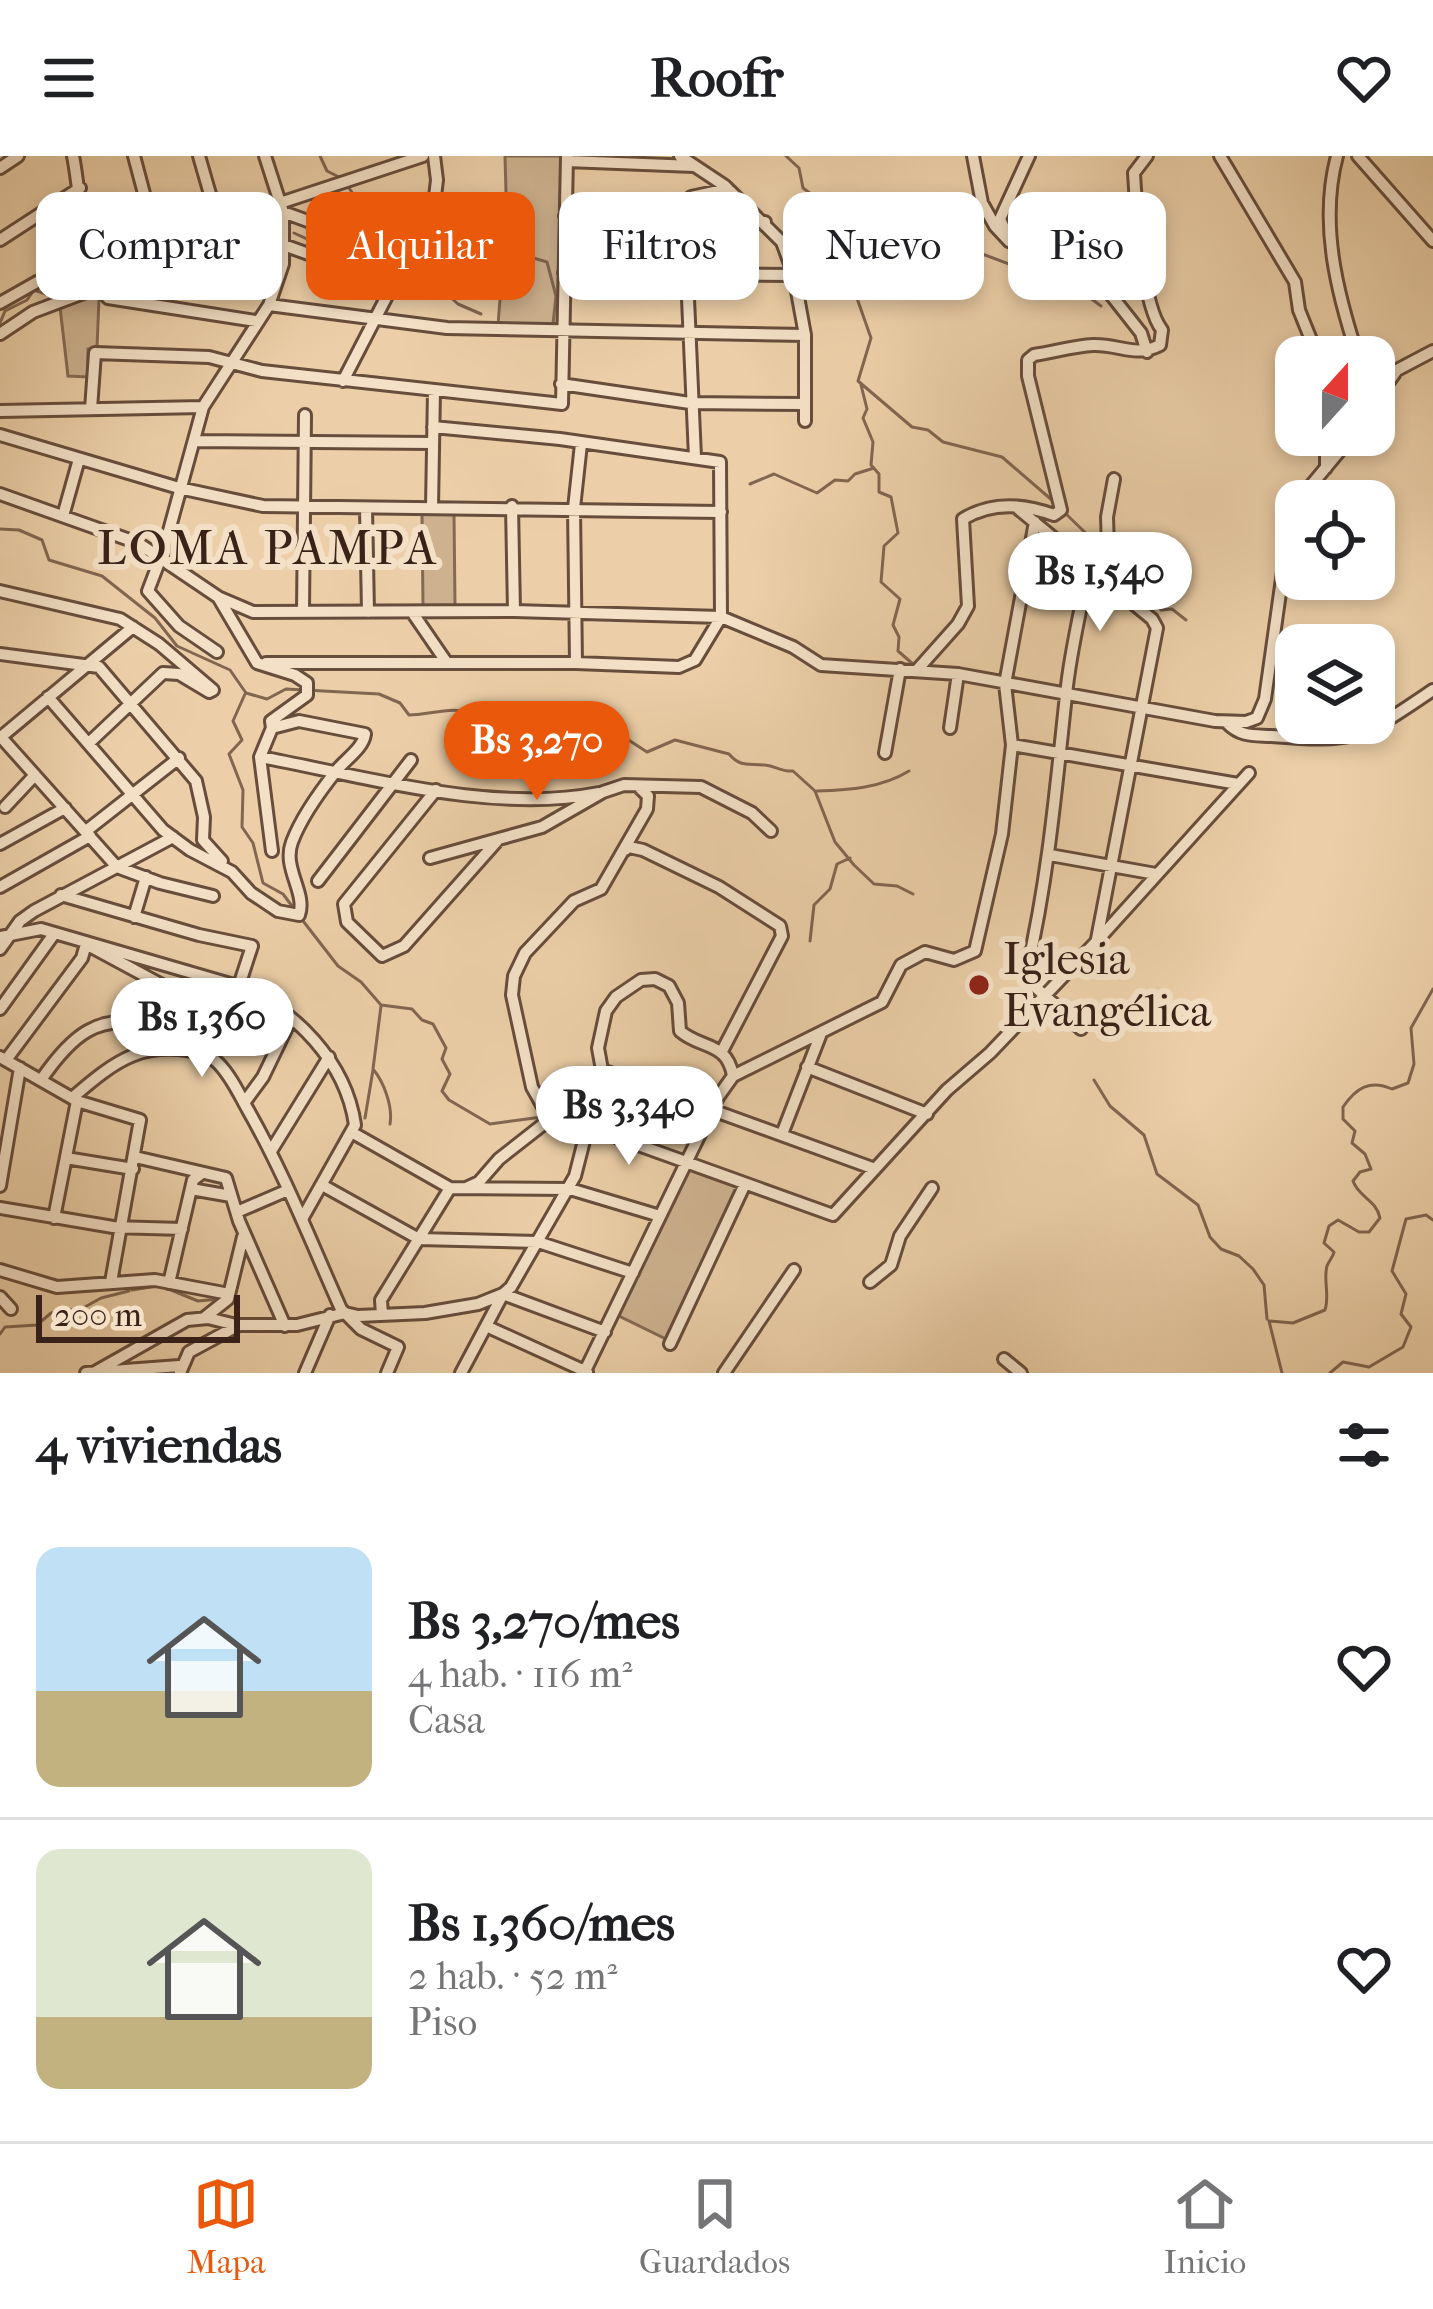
<!DOCTYPE html>
<html lang="es">
<meta charset="utf-8">
<style>
body{margin:0;font-family:"IM FELL French Canon",serif;background:#f6f6f6;color:#202124;height:100vh;display:flex;flex-direction:column;font-size:45px;white-space:nowrap}
*{box-sizing:border-box;margin:0}
p{font-size:39px;color:#757577}
.icon{flex:none;width:66px;height:66px;fill:none;stroke:currentColor;stroke-width:2;stroke-linecap:round;stroke-linejoin:round}
.map{position:relative;height:1217px;overflow:hidden}
.details{display:flex;flex-direction:column;background:#fff;flex:1}
.details>*{flex:none}
.top-card{position:absolute;left:36px;top:36px;width:1362px;height:108px;display:flex;gap:24px}
.needle{width:78px;rotate:21deg}
.controls{position:absolute;left:1275px;top:180px;display:grid;gap:24px}
.controls a{display:grid;place-items:center;width:120px;height:120px;border-radius:24px;background:#fff;box-shadow:0 6px 18px #0003;font-size:60px}
.scale{position:absolute;left:36px;bottom:30px;width:204px;box-sizing:border-box;padding-left:12px;border:6px solid #3b2218;border-top:0;font-size:33px;line-height:42px;white-space:nowrap;color:#3b2218;-webkit-text-stroke:9px #f3e0c6;paint-order:stroke}
.price{position:absolute;translate:-50% -102px;padding:0 27px;border-radius:42px;background:#fff;color:#222;font-size:39px;line-height:78px;filter:drop-shadow(0 3px 6px #0008)}
.price::after{content:'';position:absolute;left:50%;top:72px;width:36px;height:27px;margin-left:-18px;background:inherit;clip-path:polygon(0 0,100% 0,50% 100%)}
.price.current{background:#ea580c;color:#fff}
ul{padding:0;list-style:none}
li{display:flex;align-items:center;gap:36px;height:300px;padding:0 36px}
li+li{border-top:3px solid #e0e0e0}
li span{display:grid;place-items:center;flex:none;width:336px;height:240px;border-radius:24px;color:#555}
li>.icon{margin-inline-start:auto}
span .icon{width:144px;height:144px;fill:#fffc;stroke-width:1}
li b{font-size:51px}
h2{display:flex;justify-content:space-between;align-items:center;height:144px;padding:0 36px;font-size:51px}
.pill{padding:0 42px;border-radius:24px;background:#fff;box-shadow:0 6px 18px #0003;font-size:42px;line-height:108px}
.pill.current{background:#ea580c;color:#fff}
header{display:flex;justify-content:space-between;align-items:center;height:156px;padding:0 36px;background:#fff;font-size:54px;font-weight:800}
.dock{display:flex;justify-content:space-around;align-items:center;height:168px;border-top:3px solid #e0e0e0;background:#fff;font-size:33px;color:#757577}
.dock a{display:grid;justify-items:center;gap:6px}
.dock .current{color:#ea580c}
.map>svg:first-child{display:block}
.green{fill:#ceb290;stroke:#846a54;stroke-width:3}
.lines{fill:none;stroke-linecap:round;stroke-linejoin:round}
.stream{stroke:#816651;stroke-width:3}
.minor-casing{stroke:#674d3c;stroke-width:16}
.minor{stroke:#f3e0c6;stroke-width:10}
.poi-dot{fill:#8f2418;stroke:#f3e0c6;stroke-width:4.5}
.labels{text-anchor:middle;dominant-baseline:central;stroke-width:12;stroke-linejoin:round;paint-order:stroke}
.poi-label{font-size:45px;fill:#3b2218;stroke:#f3e0c6;text-anchor:start}
.neighbourhood-label{font-size:48px;letter-spacing:3px;fill:#3b2218;stroke:#f3e0c6}
</style>
<header><svg class="icon" aria-label="menu" viewBox="0 0 24 24"><path d="M4 6h16M4 12h16M4 18h16"/></svg>Roofr<svg class="icon" aria-label="heart" viewBox="0 0 24 24"><path d="M12 20l-8-8c-3-5 5-10 8-4 3-6 11-1 8 4z"/></svg></header>
<div class="map">
<svg width="1433" height="1217" viewBox="0 0 1433 1217">
<rect width="100%" height="100%" fill="#eccfa8"/>
<filter id="stains"><feTurbulence type="fractalNoise" baseFrequency=".00167" numOctaves="4"/><feColorMatrix values="0 0 0 0 .2 0 0 0 0 .09 0 0 0 0 .02 0 0 0 .5 -.17"/></filter>
<radialGradient id="worn" r=".72"><stop offset=".6" stop-color="#630" stop-opacity="0"/><stop offset="1" stop-color="#630" stop-opacity=".3"/></radialGradient>
<path class="green" d="M 505,0 L 561,0 L 558,172 L 498,169 L 501,131 L 493,127 L 506,37 Z
M 84,142 L 99,142 L 97,192 L 88,193 L 88,221 L 68,220 L 60,151 Z
M 422,357 L 454,357 L 455,450 L 423,450 Z
M 690,1011 L 741,1030 L 666,1183 L 617,1159 Z"/>
<g class="lines">
<path class="stream" d="M 320,0 L 327,15 L 341,22
M 786,0 L 799,12 L 803,32 L 811,38 L 839,39 L 841,44 L 827,64 L 857,87 L 852,128 L 871,182 L 858,225 L 912,271 L 928,274 L 943,286 L 1002,301 L 1053,345
M 347,29 L 353,38 L 351,52 L 355,63 L 416,69
M 426,71 L 471,79 L 497,106 L 513,96 L 547,106 L 556,140 L 553,168
M 294,77 L 331,94 L 371,103 L 392,118
M 859,87 L 878,94 L 890,89 L 905,97 L 927,91 L 938,103 L 960,110 L 968,106 L 969,96 L 977,96 L 1028,115 L 1062,121 L 1101,150
M 135,101 L 168,71 L 181,71 L 190,63 L 218,68 L 256,63 L 272,69
M 102,113 L 121,109
M 403,122 L 428,121 L 458,148 L 481,158
M 0,167 L 5,155 L 27,144 L 34,134 L 49,139 L 79,128
M 861,229 L 867,253 L 863,262 L 873,286 L 871,309 L 879,318 L 879,336 L 891,341 L 898,377 L 884,390 L 881,426 L 900,443 L 893,469 L 899,481 L 898,495 L 913,508
M 750,328 L 774,318 L 817,337 L 835,324 L 848,325 L 855,318 L 874,312
M 1064,356 L 1100,391
M 0,373 L 19,374 L 42,384 L 49,404 L 102,420 L 155,462 L 177,490 L 230,514 L 246,537 L 267,543 L 286,533 L 379,538 L 400,547 L 409,559 C 426,559 451,551 467,556 C 504,565 486,584 539,572 L 552,586 L 570,579 L 599,584 L 624,581 L 647,596 L 675,584 L 729,598 C 741,612 748,607 765,609 C 776,610 781,616 793,615 L 815,635 L 835,686 L 854,709 L 874,728 L 897,730 L 913,738
M 1104,399 C 1126,410 1124,423 1139,434 C 1150,440 1154,443 1161,454 L 1172,453 L 1186,464
M 245,538 L 233,565 L 242,584 L 229,598 L 243,634 L 242,671 L 253,687 L 263,727 L 283,738 L 295,754
M 817,635 C 850,634 881,632 909,615
M 300,761 L 338,810 L 361,826 L 381,849 L 412,853 L 422,864 L 433,868 L 446,892 L 442,903 L 450,918 L 442,935 L 449,944 L 490,968 L 542,961
M 810,785 L 814,749 L 830,733 L 837,708 L 850,702
M 381,850 L 373,913 C 384,926 393,951 390,968
M 1094,924 L 1110,950 L 1144,979 L 1157,1018 L 1198,1049 L 1210,1081 L 1221,1093 L 1239,1100 L 1253,1113 L 1264,1129 L 1267,1163
M 365,962 L 373,914
M 166,1132 L 198,1145 L 219,1143
M 132,1134 L 157,1130
M 0,1178 L 5,1171 L 37,1169 L 51,1157 L 83,1152 L 101,1142 L 129,1135
M 1282,1217 L 1269,1165 L 1293,1167 L 1325,1154 C 1330,1139 1323,1124 1327,1110 C 1329,1105 1333,1101 1334,1096 L 1324,1087 L 1329,1070 L 1338,1064 L 1359,1076 L 1369,1076 L 1380,1062 C 1376,1043 1359,1042 1353,1025 L 1360,1016 L 1371,1013 L 1365,998 L 1352,987 L 1355,975 L 1343,963 L 1343,951 C 1356,932 1370,923 1392,933 L 1408,927 L 1414,908 L 1411,872 L 1433,833
M 1330,1217 L 1343,1206 L 1369,1211 L 1403,1191 L 1411,1171 L 1401,1158 L 1406,1138 L 1392,1115 L 1406,1063 L 1426,1059 L 1433,1064"/>
<g class="minor-casing">
<path id="minor" d="M 73,0 C 81,38 82,117 108,142 L 256,165
M 134,0 L 151,64
M 199,0 L 212,45
M 680,0 L 725,30 L 782,86 L 794,119 L 805,179 L 805,265
M 973,0 L 982,47 L 995,70 L 1009,85 L 1097,121 L 1141,177 L 1147,196
M 1220,0 L 1295,126 L 1299,154 L 1318,201
M 1337,0 C 1319,67 1337,137 1358,201
M 1358,0 L 1433,85
M 567,5 L 694,10
M 0,12 L 18,0
M 280,47 L 423,0
M 565,60 L 765,66
M 1006,76 L 1000,63 L 1029,0
M 0,84 L 80,32
M 564,117 L 794,119
M 0,147 L 37,126 L 91,109 L 151,64 L 201,45 L 244,47 L 283,56 L 409,102
M 269,149 L 447,172 L 805,179
M 0,178 L 33,156 L 86,136 L 186,76 L 239,73 L 392,128
M 343,225 L 434,49 L 437,24 L 434,0
M 561,228 L 690,247 L 804,248
M 1374,246 L 1397,214 L 1433,195
M 91,253 L 95,197 L 209,201 L 262,215 L 562,248 L 567,0
M 0,255 L 203,251
M 0,279 L 179,332 L 263,350 L 721,356
M 194,285 L 433,287
M 695,301 L 684,52 L 691,41 L 728,33
M 1326,312 L 1326,279
M 0,338 L 138,387 L 218,441 L 257,507 L 295,519 L 307,527 L 307,539 L 271,565 L 272,572 L 299,565 L 365,578 C 363,592 347,602 337,614 C 321,634 301,662 292,686 C 282,712 307,737 299,759 L 278,755 L 251,737 L 232,716 L 190,694 L 163,674 L 48,541
M 1298,345 L 1353,279
M 512,350 L 514,455
M 1016,351 L 1152,463 L 1157,472 L 1097,783
M 366,352 L 368,456
M 432,352 L 434,234
M 63,360 L 79,303
M 1067,386 L 1091,398 L 1102,399 L 1108,392 L 1107,361 L 1114,323
M 0,435 L 120,463 L 159,488 L 213,534 L 209,536 L 179,518 L 163,517 L 90,586
M 218,441 L 253,456 L 514,455 L 721,461 L 793,491 L 821,509 L 958,518 L 1215,565 L 1246,566 L 1257,562 L 1265,543 L 1291,359 L 1296,347
M 303,455 L 305,259
M 412,456 L 447,507
M 217,496 L 179,470 L 148,435 L 164,393 L 203,251 L 269,149 L 283,108 L 283,56 L 265,0
M 0,498 L 99,511 L 196,625 L 204,661 L 203,684 L 222,705
M 266,507 L 576,507 L 679,511 L 695,504 L 721,461 L 720,306 L 560,283 L 433,271
M 576,507 L 574,352 L 581,288
M 917,514 L 958,468 L 968,450 L 963,363 C 992,345 1024,348 1054,359 L 1061,354 L 1028,220 L 1028,204 L 1034,199 C 1054,196 1074,190 1093,189 C 1120,188 1134,202 1160,189 L 1162,174 C 1142,149 1136,52 1134,17 L 1147,0
M 1227,567 C 1241,581 1253,579 1271,580 C 1358,587 1362,582 1433,534
M 272,572 L 260,601 L 272,695
M 950,572 L 958,518
M 0,580 L 117,711 L 160,727 L 213,740
M 1,581 L 133,471
M 1012,589 L 1238,628
M 885,597 L 900,513
M 260,601 C 368,621 492,658 599,637
M 436,634 L 344,748 L 347,766 L 382,800 L 404,790 L 498,684
M 5,651 L 35,619
M 86,675 L 179,602
M 0,688 L 65,652
M 625,694 L 629,691 L 643,694 L 719,731 L 780,770 L 782,780 L 721,897
M 1050,699 L 1156,718
M 430,702 L 542,671 L 603,636 L 624,629 L 701,631 L 752,657 L 771,675
M 318,725 L 411,604
M 0,731 L 90,680
M 61,739 L 199,779 L 252,790 L 233,848 L 206,898 C 145,882 117,903 72,942
M 134,761 L 146,721
M 0,781 L 41,773 L 237,830 C 295,853 346,906 355,969 L 302,1063
M 0,793 L 20,765 L 34,755 L 173,681
M 0,853 L 54,778
M 1081,873 L 1031,827 L 1027,814 C 1048,723 1056,632 1066,539 C 1070,496 1081,453 1089,411
M 0,901 L 77,945 L 140,964 L 111,1126
M 6,904 L 82,802 L 86,788 L 225,863
M 807,911 L 927,958
M 602,914 L 875,1013
M 41,924 C 69,883 100,851 153,874 C 174,883 202,891 218,907 C 231,920 239,938 248,954 C 284,1017 311,1086 341,1153 L 361,1173 L 398,1191 L 387,1217
M 244,947 L 263,921 L 291,863
M 550,960 L 569,964 L 833,1059 L 947,934 L 990,897 L 1097,785 L 1249,617
M 353,977 L 450,1032 L 570,1033 L 660,1060
M 782,978 L 820,880
M 271,995 L 329,901
M 135,1001 L 226,1022 L 239,1065 L 285,1170
M 66,1002 L 133,1013
M 322,1029 L 419,1083 L 538,1086 L 633,1117
M 0,1030 L 20,912
M 466,1032 L 479,1026 L 499,1003 L 550,963 L 532,931 L 512,839 L 514,820 L 525,797 L 574,745 L 601,733 L 647,653 L 648,640 L 639,631
M 191,1033 L 231,1040
M 0,1052 L 113,1071 L 182,1073
M 237,1056 L 288,1034
M 54,1062 L 77,945
M 0,1114 L 57,1131 L 155,1124 L 229,1138
M 870,1126 L 891,1109 L 900,1080 L 932,1032
M 169,1127 L 193,1024 L 202,1017
M 0,1141 L 11,1153
M 382,1159 L 381,1144 L 450,1032
M 204,1162 L 228,1143 L 243,1081
M 486,1170 L 587,1216
M 670,1188 L 745,1028
M 1004,1203 L 1021,1217
M 95,1216 L 187,1164 L 208,1162 L 236,1169
M 86,1217 L 179,1210
M 180,1217 L 189,1196 L 239,1169 L 297,1169 L 345,1157 L 358,1160 L 425,1157 L 478,1148 L 503,1138 L 511,1131 L 575,1020 L 602,914 L 598,892 L 606,855 L 616,841 L 641,824 L 655,823 L 669,830 L 678,847 L 680,875 C 700,893 727,885 733,920
M 305,1217 L 330,1159
M 461,1217 L 503,1138 L 605,1176
M 584,1217 L 718,941 L 733,920 L 882,846 L 901,809 L 925,796 L 954,804 L 975,795 L 1002,678 L 1012,589 L 1005,528 L 1035,366
M 724,1217 L 794,1114"/>
</g>
<use href="#minor" class="minor"/>
</g>
<circle class="poi-dot" cx="979" cy="829" r="12"/>
<g class="labels">
<g class="poi-label">
<text x="1003" y="803">Iglesia<tspan x="1003" dy="52">Evangélica</tspan></text>
</g>
<g class="neighbourhood-label">
<text x="268" y="392">LOMA PAMPA</text>
</g>
</g>
<rect width="100%" height="100%" filter="url(#stains)"/>
<rect width="100%" height="100%" fill="url(#worn)"/>
</svg>
<div class="controls">
<a><svg class="needle" viewBox="-14 -14 28 28"><path d="M0-13l5 13h-10z" fill="#e53935"/><path d="M0 13l5-13h-10z" fill="#757577"/></svg></a>
<a><svg class="icon" aria-label="locate" viewBox="0 0 24 24"><circle cx="12" cy="12" r="6"/><path d="M12 2v4M12 18v4M2 12h4M18 12h4"/></svg></a>
<a><svg class="icon" aria-label="layers" viewBox="0 0 24 24"><path d="M12 4l9 5-9 5-9-5zM3 14l9 5 9-5"/></svg></a>
</div>
<div class="scale">200 m</div>
<b class="price" style="left:1100px;top:478px">Bs 1,540</b>
<b class="price current" style="left:537px;top:647px">Bs 3,270</b>
<b class="price" style="left:202px;top:924px">Bs 1,360</b>
<b class="price" style="left:629px;top:1012px">Bs 3,340</b>
<div class="top-card">
<a class="pill">Comprar</a>
<a class="pill current">Alquilar</a>
<a class="pill">Filtros</a>
<a class="pill">Nuevo</a>
<a class="pill">Piso</a>
</div>
</div>
<section class="details">
<h2>4 viviendas<svg class="icon" aria-label="filters" viewBox="0 0 24 24"><path d="M4 7h16M4 17h16"/><circle cx="9" cy="7" r="2"/><circle cx="15" cy="17" r="2"/></svg></h2>
<ul>
<li><span style="background:linear-gradient(#bfe0f5 60%,#c2b280 0)"><svg class="icon" aria-label="home" viewBox="0 0 24 24"><path d="M3 11l9-7 9 7M6 9v11h12V9"/></svg></span><div><b>Bs 3,270/mes</b><p>4 hab. · 116 m²</p><p>Casa</p></div><svg class="icon" aria-label="heart" viewBox="0 0 24 24"><path d="M12 20l-8-8c-3-5 5-10 8-4 3-6 11-1 8 4z"/></svg></li>
<li><span style="background:linear-gradient(#dfe7d0 70%,#c2b280 0)"><svg class="icon" aria-label="home" viewBox="0 0 24 24"><path d="M3 11l9-7 9 7M6 9v11h12V9"/></svg></span><div><b>Bs 1,360/mes</b><p>2 hab. · 52 m²</p><p>Piso</p></div><svg class="icon" aria-label="heart" viewBox="0 0 24 24"><path d="M12 20l-8-8c-3-5 5-10 8-4 3-6 11-1 8 4z"/></svg></li>
</ul>
</section>
<nav class="dock">
<a class="current"><svg class="icon" aria-label="map" viewBox="0 0 24 24"><path d="M3 6l6-2 6 2 6-2v14l-6 2-6-2-6 2zM9 4v14M15 6v14"/></svg>Mapa</a>
<a><svg class="icon" aria-label="saved" viewBox="0 0 24 24"><path d="M7 4h10v16l-5-4-5 4z"/></svg>Guardados</a>
<a><svg class="icon" aria-label="home" viewBox="0 0 24 24"><path d="M3 11l9-7 9 7M6 9v11h12V9"/></svg>Inicio</a>
</nav>
